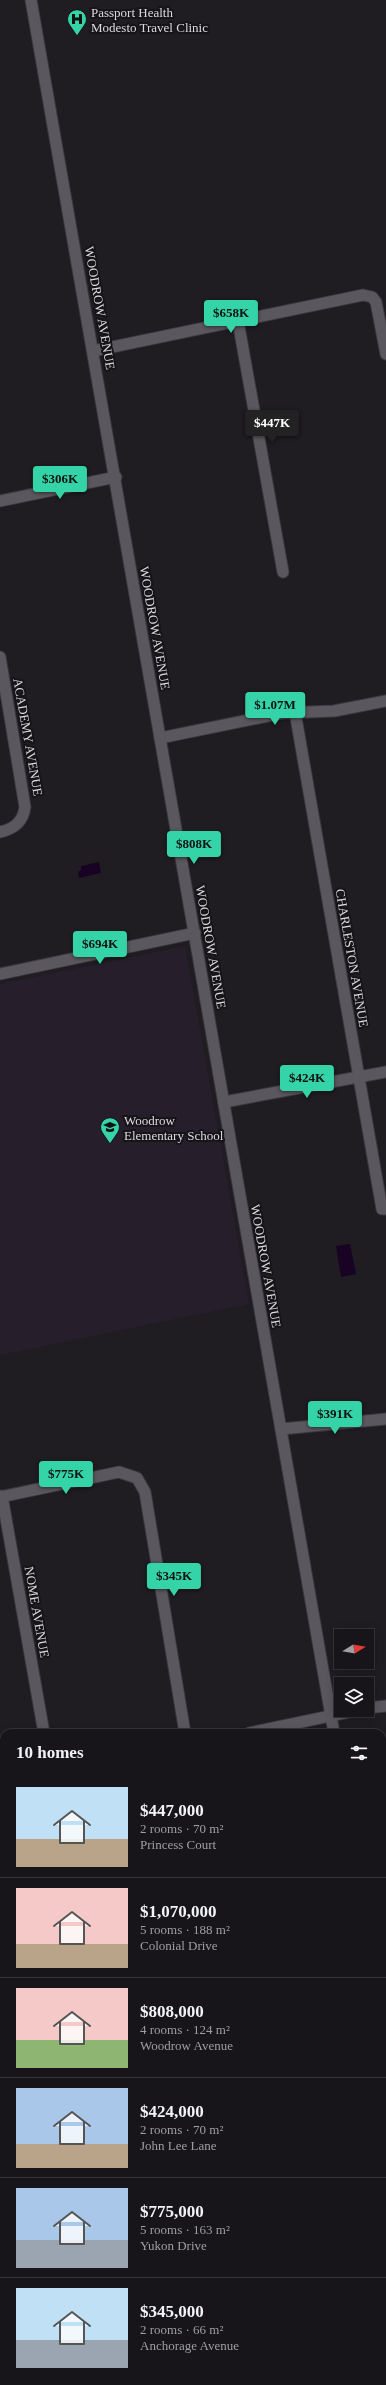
<!DOCTYPE html>
<meta charset="utf-8">
<style>
body{margin:0;font-family:"Times New Roman",serif;background:#201e23;color:#f1f3f6;height:100vh;display:flex;flex-direction:column;font-size:15px;white-space:nowrap}
*{box-sizing:border-box;margin:0}
p{font-size:13px;color:#9e9fa2}
.icon{flex:none;width:22px;height:22px;fill:none;stroke:currentColor;stroke-width:2;stroke-linecap:round;stroke-linejoin:round}
.map{position:relative;flex:1;overflow:hidden}
.sheet{position:absolute;left:0px;top:1729px;width:386px;height:656px;display:flex;flex-direction:column;background:#17151a;border-radius:12px 12px 0 0;box-shadow:0 2px 10px #0003,0 0 0 1px #363439}
.sheet>*{flex:none}
.needle{width:26px;rotate:79deg}
.tools{position:absolute;left:334px;top:1629px;display:grid;gap:8px}
.tools a{display:grid;place-items:center;width:40px;height:40px;border-radius:0px;background:#17151a;box-shadow:0 2px 10px #0003,0 0 0 1px #363439;font-size:20px}
.price{position:absolute;translate:-50% -34px;padding:0 9px;border-radius:4px;background:#34d4a8;color:#111;font-size:13px;line-height:26px;filter:drop-shadow(0 1px 2px #0008)}
.price::after{content:'';position:absolute;left:50%;top:24px;width:12px;height:9px;margin-left:-6px;background:inherit;clip-path:polygon(0 0,100% 0,50% 100%)}
.price.current{background:#222;color:#fff}
ul{padding:0;list-style:none}
li{display:flex;align-items:center;gap:12px;height:100px;padding:0 16px}
li+li{border-top:1px solid #363439}
li span{display:grid;place-items:center;flex:none;width:112px;height:80px;border-radius:0px;color:#555}
li>.icon{margin-inline-start:auto}
span .icon{width:48px;height:48px;fill:#fffc;stroke-width:1}
li b{font-size:17px}
h2{display:flex;justify-content:space-between;align-items:center;height:48px;padding:0 16px;font-size:17px}
.map>svg:first-child{display:block}
.built{fill:#261f2b}
.green{fill:#4b3957}
.water{fill:#190325}
.lines{fill:none;stroke-linecap:round;stroke-linejoin:round}
.minor-casing{stroke:#3c393e;stroke-width:13}
.tertiary-casing{stroke:#3c393e;stroke-width:13}
.minor{stroke:#5b575e;stroke-width:11}
.tertiary{stroke:#5b575e;stroke-width:11}
.labels{text-anchor:middle;dominant-baseline:central;stroke-width:4;stroke-linejoin:round;paint-order:stroke}
.poi-label{font-size:13px;fill:#dddadf;stroke:#161319;text-anchor:start}
.street-label{font-size:13px;fill:#dddadf;stroke:#161319}
</style>
<div class="map">
<svg width="386" height="2385" viewBox="0 0 386 2385">
<rect width="100%" height="100%" fill="#1f1c22"/>
<path class="built" d="M 185,946 L 249,1304 L 0,1355 L 0,984 Z"/>
<path class="green" d="M 0,2103 L 4,2103 L 4,2345 L 0,2345 Z"/>
<path class="water" d="M 99,862 L 101,873 L 79,878 L 78,872 L 81,870 L 81,866 Z
M 350,1244 L 356,1274 L 341,1277 L 336,1246 Z"/>
<g class="lines">
<g class="minor-casing">
<path id="minor" d="M 238,321 L 283,572
M 93,351 L 363,295 L 372,297 L 376,302 L 386,354
M 0,501 L 116,477
M 0,657 L 25,807 C 23,822 14,829 0,832
M 295,712 L 382,1209 L 386,1209
M 160,738 L 283,713 L 334,711 L 386,701
M 0,974 L 195,933
M 224,1102 L 386,1072
M 281,1429 L 386,1419
M 2,1496 L 44,1733
M 0,1497 L 119,1472 L 137,1478 L 145,1492 L 185,1733
M 367,1708 L 386,1706
M 249,1733 L 359,1710
M 382,1874 L 386,1873
M 382,2000 L 386,1999
M 157,2381 L 157,2385
M 300,2381 L 301,2385"/>
</g>
<g class="tertiary-casing">
<path id="tertiary" d="M 31,0 L 334,1733
M 382,2014 L 386,2037
M 382,2287 L 386,2286
M 0,2361 L 4,2361"/>
</g>
<use href="#minor" class="minor"/>
<use href="#tertiary" class="tertiary"/>
</g>
<defs>
<g id="hospital-pin" transform="scale(1)"><path d="M0 17L-7.5 6A9.5 9.5 0 1 1 7.5 6Z" fill="#34d4a8" stroke="#161319"/><path d="M-5-5h3v3.5h4V-5h3V5h-3V1.5h-4V5h-3Z" fill="#111"/></g>
<g id="school-pin" transform="scale(1)"><path d="M0 17L-7.5 6A9.5 9.5 0 1 1 7.5 6Z" fill="#34d4a8" stroke="#161319"/><path d="M0-5L7-2L0 1L-7-2ZM-4 1L0 2.5L4 1V4Q0 6-4 4Z" fill="#111"/></g>
</defs>
<g fill-rule="evenodd">
<use href="#hospital-pin" x="77" y="19"/>
<use href="#school-pin" x="110" y="1127"/>
</g>
<g class="labels">
<g class="poi-label">
<text x="91" y="12">Passport Health<tspan x="91" dy="15">Modesto Travel Clinic</tspan></text>
<text x="124" y="1120">Woodrow<tspan x="124" dy="15">Elementary School</tspan></text>
</g>
<g class="street-label">
<text transform="translate(100 308) rotate(80)">WOODROW AVENUE</text>
<text transform="translate(155 628) rotate(80)">WOODROW AVENUE</text>
<text transform="translate(28 737) rotate(80)">ACADEMY AVENUE</text>
<text transform="translate(211 947) rotate(80)">WOODROW AVENUE</text>
<text transform="translate(352 958) rotate(80)">CHARLESTON AVENUE</text>
<text transform="translate(266 1266) rotate(80)">WOODROW AVENUE</text>
<text transform="translate(37 1612) rotate(80)">NOME AVENUE</text>
</g>
</g>
</svg>
<div class="tools">
<a><svg class="needle" viewBox="-14 -14 28 28"><path d="M0-13l5 13h-10z" fill="#e53935"/><path d="M0 13l5-13h-10z" fill="#9e9fa2"/></svg></a>
<a><svg class="icon" aria-label="layers" viewBox="0 0 24 24"><path d="M12 4l9 5-9 5-9-5zM3 14l9 5 9-5"/></svg></a>
</div>
<b class="price" style="left:231px;top:334px">$658K</b>
<b class="price current" style="left:272px;top:444px">$447K</b>
<b class="price" style="left:60px;top:500px">$306K</b>
<b class="price" style="left:275px;top:726px">$1.07M</b>
<b class="price" style="left:194px;top:865px">$808K</b>
<b class="price" style="left:100px;top:965px">$694K</b>
<b class="price" style="left:307px;top:1099px">$424K</b>
<b class="price" style="left:335px;top:1435px">$391K</b>
<b class="price" style="left:66px;top:1495px">$775K</b>
<b class="price" style="left:174px;top:1597px">$345K</b>
<section class="sheet">
<h2>10 homes<svg class="icon" aria-label="filters" viewBox="0 0 24 24"><path d="M4 7h16M4 17h16"/><circle cx="9" cy="7" r="2"/><circle cx="15" cy="17" r="2"/></svg></h2>
<ul>
<li><span style="background:linear-gradient(#bfe0f5 65%,#b9a48a 0)"><svg class="icon" aria-label="home" viewBox="0 0 24 24"><path d="M3 11l9-7 9 7M6 9v11h12V9"/></svg></span><div><b>$447,000</b><p>2 rooms · 70 m²</p><p>Princess Court</p></div></li>
<li><span style="background:linear-gradient(#f6c9c9 70%,#b9a48a 0)"><svg class="icon" aria-label="home" viewBox="0 0 24 24"><path d="M3 11l9-7 9 7M6 9v11h12V9"/></svg></span><div><b>$1,070,000</b><p>5 rooms · 188 m²</p><p>Colonial Drive</p></div></li>
<li><span style="background:linear-gradient(#f6c9c9 65%,#8fb573 0)"><svg class="icon" aria-label="home" viewBox="0 0 24 24"><path d="M3 11l9-7 9 7M6 9v11h12V9"/></svg></span><div><b>$808,000</b><p>4 rooms · 124 m²</p><p>Woodrow Avenue</p></div></li>
<li><span style="background:linear-gradient(#a9c7e8 70%,#b9a48a 0)"><svg class="icon" aria-label="home" viewBox="0 0 24 24"><path d="M3 11l9-7 9 7M6 9v11h12V9"/></svg></span><div><b>$424,000</b><p>2 rooms · 70 m²</p><p>John Lee Lane</p></div></li>
<li><span style="background:linear-gradient(#a9c7e8 65%,#9aa5b1 0)"><svg class="icon" aria-label="home" viewBox="0 0 24 24"><path d="M3 11l9-7 9 7M6 9v11h12V9"/></svg></span><div><b>$775,000</b><p>5 rooms · 163 m²</p><p>Yukon Drive</p></div></li>
<li><span style="background:linear-gradient(#bfe0f5 65%,#9aa5b1 0)"><svg class="icon" aria-label="home" viewBox="0 0 24 24"><path d="M3 11l9-7 9 7M6 9v11h12V9"/></svg></span><div><b>$345,000</b><p>2 rooms · 66 m²</p><p>Anchorage Avenue</p></div></li>
</ul>
</section>
</div>
